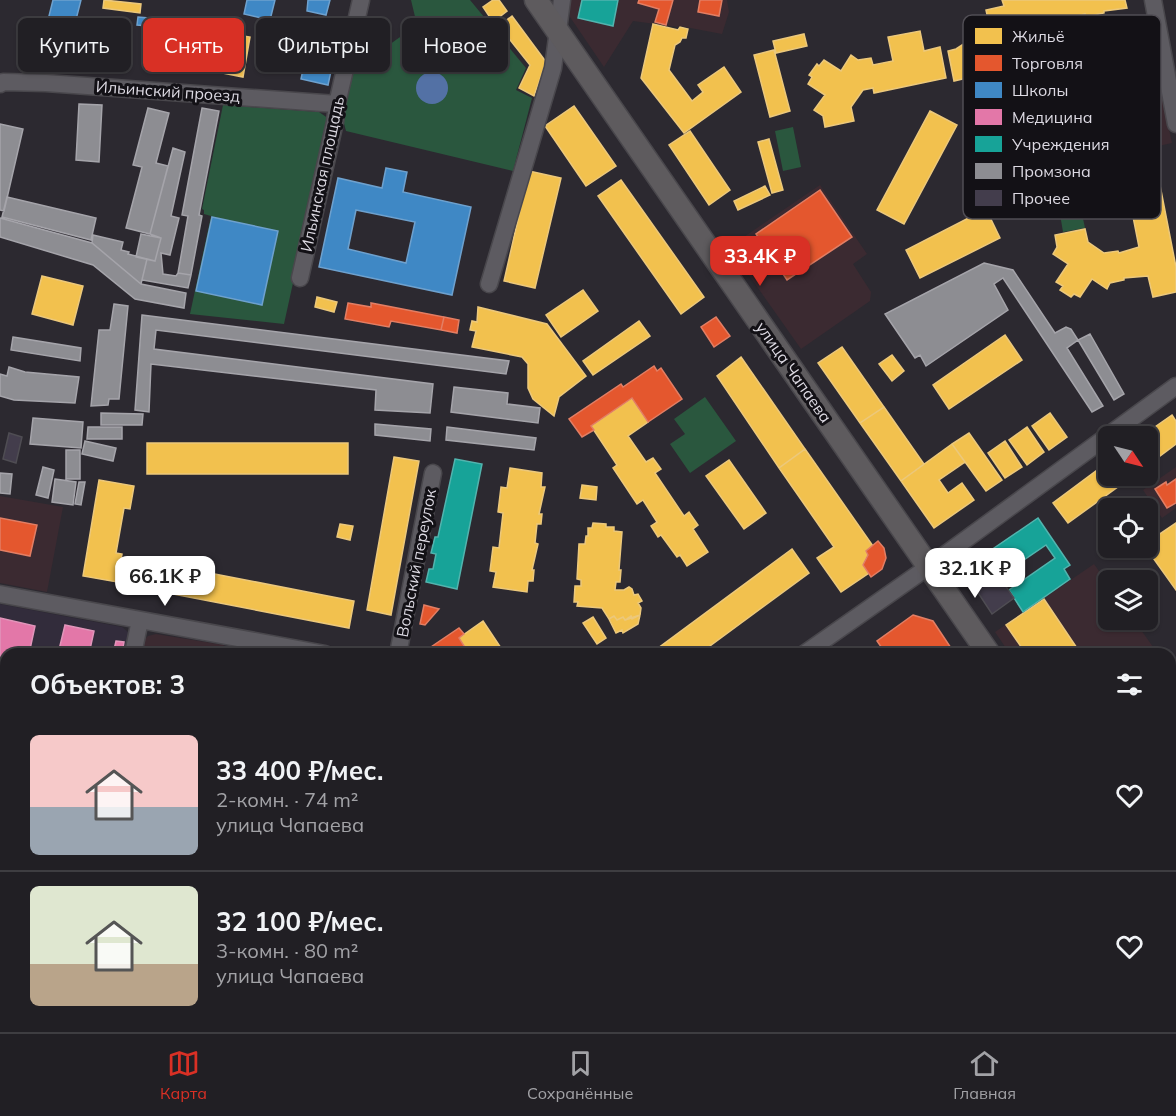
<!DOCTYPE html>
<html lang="ru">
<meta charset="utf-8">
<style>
body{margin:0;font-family:Mulish,sans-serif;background:#29272c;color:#f1f3f6;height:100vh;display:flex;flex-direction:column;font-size:22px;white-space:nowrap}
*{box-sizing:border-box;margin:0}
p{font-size:20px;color:#a2a2a6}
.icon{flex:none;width:33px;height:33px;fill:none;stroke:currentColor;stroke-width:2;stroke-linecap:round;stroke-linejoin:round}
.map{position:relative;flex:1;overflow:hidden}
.drawer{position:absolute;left:0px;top:648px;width:1176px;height:384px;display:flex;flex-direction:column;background:#211f24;border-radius:18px 18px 0 0;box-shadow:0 2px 4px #0004,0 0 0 2px #3e3d41}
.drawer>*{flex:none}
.guide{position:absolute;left:18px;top:18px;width:600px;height:54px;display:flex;gap:12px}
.needle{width:39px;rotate:125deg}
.fabs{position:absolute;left:1098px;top:426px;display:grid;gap:12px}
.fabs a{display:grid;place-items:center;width:60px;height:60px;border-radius:9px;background:#211f24;box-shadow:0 2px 4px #0004,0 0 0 2px #3e3d41;font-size:30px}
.price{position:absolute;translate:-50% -51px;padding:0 14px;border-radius:12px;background:#fff;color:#222;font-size:20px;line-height:39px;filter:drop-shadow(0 2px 3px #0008)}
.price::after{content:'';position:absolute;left:50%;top:36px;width:18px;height:14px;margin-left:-9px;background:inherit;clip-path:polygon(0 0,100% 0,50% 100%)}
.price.selected{background:#d93025;color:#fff}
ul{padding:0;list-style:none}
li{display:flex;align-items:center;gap:18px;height:150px;padding:0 30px}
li+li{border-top:2px solid #3e3d41}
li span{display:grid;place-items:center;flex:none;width:168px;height:120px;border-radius:9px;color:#555}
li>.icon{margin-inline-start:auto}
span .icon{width:72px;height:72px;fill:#fffc;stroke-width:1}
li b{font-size:26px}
h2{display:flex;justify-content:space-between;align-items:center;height:72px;padding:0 30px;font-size:26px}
.pill{padding:0 21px;border-radius:9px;background:#211f24;box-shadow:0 2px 4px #0004,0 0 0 2px #3e3d41;font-size:21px;line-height:54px}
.pill.selected{background:#d93025;color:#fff}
.menu{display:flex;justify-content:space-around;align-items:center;height:84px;border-top:2px solid #3e3d41;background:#211f24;font-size:16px;color:#a2a2a6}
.menu a{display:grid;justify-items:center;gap:3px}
.menu .selected{color:#d93025}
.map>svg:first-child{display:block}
.commercial{fill:#3b2a31}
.medical{fill:#322c3b}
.green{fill:#2a573e}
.water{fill:#5371a5}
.homes{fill:#f2c14e;stroke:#ecc87b;stroke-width:1.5}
.shops{fill:#e4572e;stroke:#e27e64;stroke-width:1.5}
.schools{fill:#3f88c5;stroke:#6ea1ce;stroke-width:1.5;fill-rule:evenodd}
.health{fill:#e377a8;stroke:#e195ba;stroke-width:1.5}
.public{fill:#17a398;stroke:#52b4ae;stroke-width:1.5}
.industry{fill:#8d8d92;stroke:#a5a4aa;stroke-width:1.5}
.building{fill:#433d4c;stroke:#4f4d53;stroke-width:1.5}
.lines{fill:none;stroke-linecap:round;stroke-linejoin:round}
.street-casing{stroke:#49474c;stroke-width:19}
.secondary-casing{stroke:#49474c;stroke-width:25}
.street{stroke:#5d5b61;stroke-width:16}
.secondary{stroke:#5e5b5e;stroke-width:22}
.labels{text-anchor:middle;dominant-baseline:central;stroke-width:6;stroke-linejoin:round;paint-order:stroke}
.street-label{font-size:16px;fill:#dddae3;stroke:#131116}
.key{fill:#131116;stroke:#504d54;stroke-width:1.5}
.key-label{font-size:16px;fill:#dddae3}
</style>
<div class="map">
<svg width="1176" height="1032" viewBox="0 0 1176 1032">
<rect width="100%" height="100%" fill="#2c2930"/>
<path class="commercial" d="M 569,0 L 727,0 L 729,12 L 722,34 L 680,26 L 678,27 L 633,21 L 604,67 L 570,17 Z
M 1159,82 L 1172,143 L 1073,165 L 1060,103 Z
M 820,185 L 867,254 L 853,264 L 871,292 L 870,301 L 801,349 L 729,247 Z
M 1176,467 L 1176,508 L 1162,518 L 1143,490 Z
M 0,496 L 63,507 L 47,592 L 0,583 Z
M 1094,564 L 1108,584 L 1108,620 L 1134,620 L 1158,654 L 1010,654 L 995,632 Z
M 156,634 L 224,645 L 223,654 L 140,654 L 143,641 L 148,636 Z
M 1170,655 L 1176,663 L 1176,860 L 1170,863 Z"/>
<path class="medical" d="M 0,604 L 122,627 L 128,632 L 130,640 L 127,654 L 6,654 L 6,969 L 0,967 Z"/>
<path class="green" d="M 411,0 L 470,0 L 526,68 L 516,90 L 532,98 L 513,171 L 346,131 L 341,112 L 353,59 L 386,47 L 417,25 Z
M 223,105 L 319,112 L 329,119 L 284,324 L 190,314 L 211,216 L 204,214 L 204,210 L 202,209 Z
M 793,127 L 801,167 L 783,171 L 775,131 Z
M 1081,209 L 1085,228 L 1063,232 L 1060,214 Z
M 705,397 L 736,441 L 690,473 L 670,444 L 685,434 L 674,419 Z"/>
<path class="water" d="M416 88a16 16 0 1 1 32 0a16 16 0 1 1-32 0Z"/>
<path class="homes" d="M 104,0 L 141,4 L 140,13 L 103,8 Z
M 493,0 L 499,0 L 507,11 L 493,22 L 483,7 Z
M 1002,0 L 1125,0 L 1127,8 L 1104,11 L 1104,13 L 1085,17 L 1085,14 L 1076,16 L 1076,19 L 1064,21 L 1064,18 L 1059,19 L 1060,23 L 1053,24 L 1053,27 L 1012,35 L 1000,54 L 1001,58 L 995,67 L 976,80 L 968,81 L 967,78 L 954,81 L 948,51 L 956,49 L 976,36 L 988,19 L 986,10 L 1004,6 Z
M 512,16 L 546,62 L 534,96 L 519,88 L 530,65 L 499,26 Z
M 653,24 L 678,30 L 680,27 L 688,29 L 686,38 L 682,38 L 680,42 L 675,45 L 669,70 L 692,101 L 703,92 L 698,85 L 724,67 L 741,92 L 684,133 L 641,78 Z
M 179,25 L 250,37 L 243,77 L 172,63 Z
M 920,31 L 924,51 L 940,47 L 946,78 L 874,93 L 873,88 L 863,90 L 851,107 L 854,121 L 825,127 L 823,116 L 814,110 L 825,95 L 808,84 L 812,77 L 809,75 L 817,64 L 819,66 L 824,60 L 841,71 L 851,55 L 858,60 L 871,58 L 873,65 L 893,61 L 888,37 Z
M 804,34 L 807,46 L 776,53 L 773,41 Z
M 774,50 L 790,111 L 770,117 L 754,55 Z
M 574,106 L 616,166 L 586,186 L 545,126 Z
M 930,111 L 957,125 L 904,224 L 877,210 Z
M 690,131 L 730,190 L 709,205 L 669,145 Z
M 769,139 L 783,190 L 772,193 L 758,142 Z
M 529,171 L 561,178 L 535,288 L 504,281 Z
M 1158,175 L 1176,267 L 1176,292 L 1153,297 L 1148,276 L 1124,278 L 1124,280 L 1110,283 L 1107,289 L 1092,279 L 1080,297 L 1074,294 L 1071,297 L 1060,290 L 1063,286 L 1056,282 L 1068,264 L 1053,254 L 1057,247 L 1055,235 L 1085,229 L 1088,242 L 1104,253 L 1118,251 L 1119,253 L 1139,247 L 1126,181 Z
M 621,180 L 704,297 L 681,314 L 598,196 Z
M 765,186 L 770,195 L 738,210 L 734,201 Z
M 986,209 L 1000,238 L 920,278 L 906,250 Z
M 42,276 L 83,286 L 73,325 L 32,314 Z
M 583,290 L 598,311 L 561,337 L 546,315 Z
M 317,297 L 337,302 L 334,312 L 315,307 Z
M 478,307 L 547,324 L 586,376 L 559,397 L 554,416 L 533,399 L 528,388 L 528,364 L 522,357 L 472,347 L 476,331 L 470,330 L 472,321 L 477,322 Z
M 639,321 L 650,336 L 593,375 L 583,361 Z
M 1005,335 L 1022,360 L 949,409 L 933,385 Z
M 842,347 L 884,407 L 860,423 L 818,363 Z
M 892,355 L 904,371 L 892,381 L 879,364 Z
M 741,357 L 805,449 L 779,468 L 717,376 Z
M 632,398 L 648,422 L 628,436 L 646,462 L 653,458 L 661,469 L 655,473 L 684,516 L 689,512 L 698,525 L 693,529 L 708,552 L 687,566 L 680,555 L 677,557 L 661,535 L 658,537 L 651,526 L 657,522 L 643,500 L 637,504 L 613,468 L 617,465 L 591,426 Z
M 884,407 L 924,464 L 901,481 L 860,423 Z
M 1050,413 L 1067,437 L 1049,450 L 1032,426 Z
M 1172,415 L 1176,421 L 1176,444 L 1148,465 L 1148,436 L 1142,436 Z
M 1027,427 L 1044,452 L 1027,465 L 1009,440 Z
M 969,433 L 1002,480 L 986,491 L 952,444 Z
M 1005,441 L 1022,467 L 1005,478 L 988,453 Z
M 147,443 L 348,443 L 348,474 L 147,474 Z
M 952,444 L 965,462 L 939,480 L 948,493 L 962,483 L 974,500 L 934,528 L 901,481 Z
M 805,449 L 873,546 L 866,551 L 868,555 L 863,565 L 869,573 L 841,592 L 817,558 L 834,547 L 779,468 Z
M 394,457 L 419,461 L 391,615 L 367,610 Z
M 729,460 L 766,513 L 744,529 L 706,476 Z
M 1108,462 L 1108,476 L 1133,476 L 1068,523 L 1053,503 Z
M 510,468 L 542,473 L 541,487 L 545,487 L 539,514 L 542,514 L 541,524 L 537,524 L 535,543 L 538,544 L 532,570 L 534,570 L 533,581 L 528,581 L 527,592 L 493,587 L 496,572 L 490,571 L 493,547 L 499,548 L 503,513 L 498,512 L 501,487 L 507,488 Z
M 99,480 L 134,486 L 130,509 L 124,508 L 116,553 L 122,554 L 117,582 L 83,576 Z
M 582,485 L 597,487 L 596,500 L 580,498 Z
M 593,523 L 606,524 L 606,527 L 614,527 L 614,531 L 622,532 L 619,570 L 621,570 L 620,582 L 616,582 L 615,590 L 624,590 L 629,587 L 632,589 L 634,595 L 638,594 L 642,601 L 638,603 L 641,608 L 640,615 L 632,619 L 631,616 L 625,620 L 623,617 L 617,620 L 614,616 L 609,619 L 602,608 L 577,606 L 578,602 L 574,602 L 575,586 L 581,586 L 581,580 L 577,579 L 579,544 L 585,544 L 586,536 L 588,536 L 588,528 L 592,528 Z
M 1176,523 L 1176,590 L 1146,548 L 1148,548 L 1148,542 Z
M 340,524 L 353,526 L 350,540 L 337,537 Z
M 792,549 L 809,573 L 699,654 L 650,654 Z
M 163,564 L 354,601 L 349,628 L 157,591 Z
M 1044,599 L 1081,654 L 1026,654 L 1006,625 Z
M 640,615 L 638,624 L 623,633 L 622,630 L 616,633 L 609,619 L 614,616 L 617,620 L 623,617 L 625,620 Z
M 593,617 L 606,638 L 597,644 L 583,623 Z
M 483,621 L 505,654 L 463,654 L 462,652 L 466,649 L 459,638 Z
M 1170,783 L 1176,792 L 1176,831 L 1170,835 Z
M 1170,958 L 1176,966 L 1176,988 L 1170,992 Z
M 1172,1014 L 1176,1020 L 1176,1032 L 1147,1032 L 1156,1026 L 1170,1026 L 1170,1016 Z
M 185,1026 L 229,1026 L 220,1032 L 176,1032 Z
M 880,1026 L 884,1032 L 868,1032 L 864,1027 Z
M 884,1026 L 912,1026 L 904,1032 L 888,1032 Z"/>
<path class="shops" d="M 639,0 L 673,0 L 666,25 L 655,22 L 659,9 L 638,3 Z
M 700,0 L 722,0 L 719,16 L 698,12 Z
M 820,190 L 852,237 L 787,280 L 756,234 Z
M 348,303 L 371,307 L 371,303 L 444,317 L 441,330 L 391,321 L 389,327 L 345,319 Z
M 444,317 L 459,320 L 457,333 L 441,330 Z
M 716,317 L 730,336 L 714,347 L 701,327 Z
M 654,366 L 657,371 L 661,368 L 682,399 L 648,422 L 632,398 L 591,426 L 594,430 L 582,437 L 569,419 L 621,384 L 623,387 Z
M 1176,479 L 1176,503 L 1167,508 L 1155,489 L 1166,482 L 1167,485 Z
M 0,518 L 37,525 L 30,556 L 0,550 Z
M 878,541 L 884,548 L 886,558 L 882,569 L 871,577 L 863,565 L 868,555 L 866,551 Z
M 424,605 L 439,609 L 425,625 L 420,624 Z
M 913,615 L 933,621 L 955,654 L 886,654 L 877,641 Z
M 459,628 L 464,634 L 459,638 L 466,649 L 462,652 L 463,654 L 426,654 L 425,651 Z
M 1170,724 L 1176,732 L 1176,743 L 1173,745 L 1170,742 Z
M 0,986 L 6,987 L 6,1032 L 0,1032 Z"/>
<path class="schools" d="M 53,0 L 81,0 L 63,70 L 37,64 Z
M 247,0 L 275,0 L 270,20 L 244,14 Z
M 308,0 L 330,0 L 326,15 L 307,11 Z
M 138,17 L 160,19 L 160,27 L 137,25 Z
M 313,23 L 340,29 L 328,85 L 301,79 Z
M 386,168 L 407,172 L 403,192 L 471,207 L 452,295 L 319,267 L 338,178 L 382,188 ZM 356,210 L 415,222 L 406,263 L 348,249 Z
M 212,217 L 278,231 L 262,305 L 196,291 Z
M 301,1026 L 340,1026 L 333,1032 L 292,1032 Z
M 380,1026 L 406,1026 L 411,1032 L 384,1032 Z
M 456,1026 L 501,1026 L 493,1032 L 458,1032 Z
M 522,1026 L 591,1026 L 583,1032 L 513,1032 Z"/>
<path class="health" d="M 0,618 L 35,626 L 29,654 L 6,654 L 6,659 L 0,657 Z
M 65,625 L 94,631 L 89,654 L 58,654 Z
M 116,641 L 124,642 L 122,654 L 113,654 Z
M 6,779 L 6,835 L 4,838 L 0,837 L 0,802 Z
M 6,860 L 6,897 L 0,895 L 0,886 Z
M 0,897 L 6,898 L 6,948 L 0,947 Z"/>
<path class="public" d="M 582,0 L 618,0 L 613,26 L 578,18 Z
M 455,459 L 482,464 L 457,589 L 426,582 L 429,569 L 433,569 L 436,554 L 431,553 L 435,537 L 438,537 Z
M 1038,518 L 1070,565 L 1064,569 L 1070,579 L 1023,612 L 1009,590 L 1055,558 L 1046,545 L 999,577 L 984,555 Z"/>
<path class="industry" d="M 79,104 L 102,105 L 99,162 L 76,160 Z
M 148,108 L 169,113 L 156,163 L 168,166 L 150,234 L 126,228 L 142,167 L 133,165 Z
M 202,108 L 219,111 L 199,215 L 202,216 L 191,275 L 178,273 L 188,216 L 182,215 Z
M 0,124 L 23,129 L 4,211 L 0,210 Z
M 173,148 L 185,152 L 171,216 L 179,218 L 170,255 L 161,253 L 163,274 L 176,276 L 178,273 L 191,275 L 188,288 L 142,280 L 147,259 L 155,261 L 161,238 L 150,234 Z
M 7,197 L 96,218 L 91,240 L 2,217 Z
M 0,218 L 92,243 L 141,284 L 186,293 L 184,308 L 135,299 L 93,265 L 0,237 Z
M 141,234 L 161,238 L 155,261 L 136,257 Z
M 93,235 L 123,242 L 121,250 L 129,252 L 128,254 L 147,259 L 141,284 L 92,243 Z
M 984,263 L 1013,270 L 1055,333 L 1066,327 L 1071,329 L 1078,340 L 1067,348 L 1103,406 L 1092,412 L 1003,278 L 994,284 L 1008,310 L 926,366 L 920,355 L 915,358 L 885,314 Z
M 114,304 L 128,306 L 119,399 L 109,399 L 108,405 L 91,406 L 99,330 L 110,330 Z
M 142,315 L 509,361 L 506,374 L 156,330 L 154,349 L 433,384 L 430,413 L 375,410 L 376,390 L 151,364 L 149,412 L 135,410 Z
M 1090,334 L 1124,394 L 1114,400 L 1078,340 Z
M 13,337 L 81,348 L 80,361 L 11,350 Z
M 9,367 L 25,372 L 79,377 L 75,403 L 14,400 L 0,396 L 0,374 L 7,376 Z
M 454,387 L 508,393 L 507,404 L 540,408 L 538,423 L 451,412 Z
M 101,413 L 143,414 L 142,425 L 101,425 Z
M 33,418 L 83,422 L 81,448 L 30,444 Z
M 375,424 L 431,429 L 430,441 L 375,435 Z
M 88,427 L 122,427 L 122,439 L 87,439 Z
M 447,427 L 536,438 L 534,450 L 446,440 Z
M 85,441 L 116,448 L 113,461 L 82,454 Z
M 66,450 L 80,450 L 80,479 L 66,479 Z
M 43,467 L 54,470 L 48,498 L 36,495 Z
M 0,473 L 12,474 L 10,494 L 0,493 Z
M 55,479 L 76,482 L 73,505 L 52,502 Z
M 79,482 L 85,482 L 81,505 L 75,504 Z"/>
<path class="building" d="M 9,433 L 22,437 L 16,463 L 3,459 Z
M 984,555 L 1014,598 L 992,614 L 963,570 Z
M 701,1026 L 719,1026 L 723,1032 L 692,1032 Z"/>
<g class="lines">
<g class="street-casing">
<path id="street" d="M 1153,0 L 1176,124
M 0,84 L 3,82 L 46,83 L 337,104
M 300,278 L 335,122 L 337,104 L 361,0
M 489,284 L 553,68 L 562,0
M 0,594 L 325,654
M 133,654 L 140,620
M 398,654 L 433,473
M 804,654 L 928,567 L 1176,386
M 1170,874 L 1176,870
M 646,1026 L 650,1032
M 45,1032 L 46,1026
M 261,1032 L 270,1026
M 945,1032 L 953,1026"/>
</g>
<g class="secondary-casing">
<path id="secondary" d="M 536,0 L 989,654
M 1170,914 L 1176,923"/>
</g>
<use href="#street" class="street"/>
<use href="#secondary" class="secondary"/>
</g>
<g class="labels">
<g class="street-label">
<text transform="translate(168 91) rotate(4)">Ильинский проезд</text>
<text transform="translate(322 174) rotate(-78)">Ильинская площадь</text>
<text transform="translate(794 372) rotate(55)">улица Чапаева</text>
<text transform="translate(416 563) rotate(-79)">Вольский переулок</text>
</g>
</g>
<rect x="963" y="15" width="198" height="204" rx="9" class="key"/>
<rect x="975" y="28" width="27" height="16" fill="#f2c14e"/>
<rect x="975" y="55" width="27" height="16" fill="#e4572e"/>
<rect x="975" y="82" width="27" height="16" fill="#3f88c5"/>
<rect x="975" y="109" width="27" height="16" fill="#e377a8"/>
<rect x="975" y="136" width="27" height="16" fill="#17a398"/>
<rect x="975" y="163" width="27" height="16" fill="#8d8d92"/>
<rect x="975" y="190" width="27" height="16" fill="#433d4c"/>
<g class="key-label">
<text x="1012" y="42">Жильё</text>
<text x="1012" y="69">Торговля</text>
<text x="1012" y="96">Школы</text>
<text x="1012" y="123">Медицина</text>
<text x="1012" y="150">Учреждения</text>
<text x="1012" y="177">Промзона</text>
<text x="1012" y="204">Прочее</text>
</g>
</svg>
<div class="fabs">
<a><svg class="needle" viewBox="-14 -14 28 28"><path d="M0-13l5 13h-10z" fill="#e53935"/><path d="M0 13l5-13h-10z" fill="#a2a2a6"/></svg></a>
<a><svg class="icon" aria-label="locate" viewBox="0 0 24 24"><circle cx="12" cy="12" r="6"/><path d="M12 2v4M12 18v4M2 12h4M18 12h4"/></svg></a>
<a><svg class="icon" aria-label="layers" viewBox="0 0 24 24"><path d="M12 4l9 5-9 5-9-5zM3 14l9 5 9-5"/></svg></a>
</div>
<b class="price selected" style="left:760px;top:287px">33.4K ₽</b>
<b class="price" style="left:975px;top:599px">32.1K ₽</b>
<b class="price" style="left:165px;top:607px">66.1K ₽</b>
<div class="guide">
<a class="pill">Купить</a>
<a class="pill selected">Снять</a>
<a class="pill">Фильтры</a>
<a class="pill">Новое</a>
</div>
<section class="drawer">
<h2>Объектов: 3<svg class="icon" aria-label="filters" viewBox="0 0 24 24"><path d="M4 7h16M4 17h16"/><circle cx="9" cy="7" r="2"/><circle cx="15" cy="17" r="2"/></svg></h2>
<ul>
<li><span style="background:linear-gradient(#f6c9c9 60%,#9aa5b1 0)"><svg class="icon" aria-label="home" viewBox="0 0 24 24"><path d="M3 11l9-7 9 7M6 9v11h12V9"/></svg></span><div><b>33 400 ₽/мес.</b><p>2-комн. · 74 m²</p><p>улица Чапаева</p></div><svg class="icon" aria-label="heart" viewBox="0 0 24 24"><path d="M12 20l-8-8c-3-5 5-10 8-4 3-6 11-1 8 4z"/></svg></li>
<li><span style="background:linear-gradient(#dfe7d0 65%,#b9a48a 0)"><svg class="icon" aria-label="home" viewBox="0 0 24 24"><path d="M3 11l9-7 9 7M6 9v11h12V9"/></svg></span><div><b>32 100 ₽/мес.</b><p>3-комн. · 80 m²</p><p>улица Чапаева</p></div><svg class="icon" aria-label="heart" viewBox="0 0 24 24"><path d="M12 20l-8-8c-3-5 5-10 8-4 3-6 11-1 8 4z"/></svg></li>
</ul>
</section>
</div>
<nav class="menu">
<a class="selected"><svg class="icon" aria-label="map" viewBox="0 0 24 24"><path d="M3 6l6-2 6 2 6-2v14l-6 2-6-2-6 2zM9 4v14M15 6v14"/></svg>Карта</a>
<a><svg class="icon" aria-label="saved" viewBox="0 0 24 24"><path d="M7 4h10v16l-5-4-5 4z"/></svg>Сохранённые</a>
<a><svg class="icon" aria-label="home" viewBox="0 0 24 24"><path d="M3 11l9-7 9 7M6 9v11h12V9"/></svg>Главная</a>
</nav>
